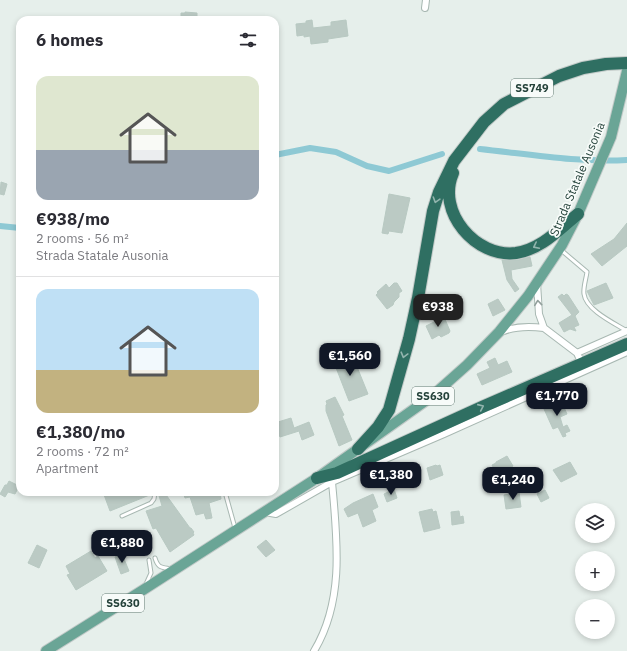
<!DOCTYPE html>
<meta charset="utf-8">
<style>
body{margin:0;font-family:"IBM Plex Sans",sans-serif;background:#f2f2f3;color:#2b2b33;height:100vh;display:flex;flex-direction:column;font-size:15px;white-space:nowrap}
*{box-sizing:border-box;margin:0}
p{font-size:13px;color:#7c7c81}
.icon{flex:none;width:22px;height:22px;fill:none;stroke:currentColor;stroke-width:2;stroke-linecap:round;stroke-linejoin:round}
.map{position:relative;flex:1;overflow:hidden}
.details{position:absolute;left:16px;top:16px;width:263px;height:480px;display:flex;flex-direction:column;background:#fff;border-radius:12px;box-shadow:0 2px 6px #0003}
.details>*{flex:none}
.buttons{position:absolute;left:575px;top:503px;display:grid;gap:8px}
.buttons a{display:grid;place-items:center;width:40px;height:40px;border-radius:50%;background:#fff;box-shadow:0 2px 6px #0003;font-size:20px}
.price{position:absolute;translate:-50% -34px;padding:0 9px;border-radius:8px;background:#111827;color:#fff;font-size:13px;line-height:26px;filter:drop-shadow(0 1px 2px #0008)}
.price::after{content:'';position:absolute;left:50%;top:24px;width:12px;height:9px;margin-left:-6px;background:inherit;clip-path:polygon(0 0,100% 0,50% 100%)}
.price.current{background:#222;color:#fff}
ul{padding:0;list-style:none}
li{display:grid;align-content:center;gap:8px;height:212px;padding:0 20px}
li+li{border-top:1px solid #e1e1e2}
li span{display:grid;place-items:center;height:124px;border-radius:12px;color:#555}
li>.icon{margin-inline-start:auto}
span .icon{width:72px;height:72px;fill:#fffc;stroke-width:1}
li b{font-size:17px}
h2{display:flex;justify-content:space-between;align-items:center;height:48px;padding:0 20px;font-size:17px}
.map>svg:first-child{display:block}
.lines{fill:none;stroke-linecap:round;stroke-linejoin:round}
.canal{stroke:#8ec9d4;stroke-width:6}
.building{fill:#bbcac4;stroke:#b8c9c2}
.lane-casing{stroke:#a8b8b2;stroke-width:5}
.street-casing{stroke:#a8b8b2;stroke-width:8}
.primary-casing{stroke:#c2cac8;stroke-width:12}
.highway-casing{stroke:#c2cac8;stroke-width:14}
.lane{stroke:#fff;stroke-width:3}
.street{stroke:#fff;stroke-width:6}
.primary{stroke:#6aa596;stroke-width:10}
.highway{stroke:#2f6f62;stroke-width:12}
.oneway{stroke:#93b5ae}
.oneway2{stroke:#92a09c}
.labels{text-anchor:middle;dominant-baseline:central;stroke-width:3.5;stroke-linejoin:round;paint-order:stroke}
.shield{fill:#f7fbf9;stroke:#637a73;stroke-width:1}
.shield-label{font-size:11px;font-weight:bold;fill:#24423a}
.street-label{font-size:12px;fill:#24423a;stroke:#f7fbf9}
</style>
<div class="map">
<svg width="627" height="651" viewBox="0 0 627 651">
<rect width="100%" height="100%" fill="#e6efeb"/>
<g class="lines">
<path class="canal" d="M 480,149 C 528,154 578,163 627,160
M 275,155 L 310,148 L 336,152 L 367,166 L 389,171 L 442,154
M 0,226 L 20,228"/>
</g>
<path class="building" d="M 185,12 L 197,13 L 197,20 L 181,20 L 181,13 L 185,13 Z
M 312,20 L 313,28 L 331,26 L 331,22 L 346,20 L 348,36 L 328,39 L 328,42 L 311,44 L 310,36 L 304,37 L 304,35 L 297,36 L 296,24 L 306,23 L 306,21 Z
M 1,182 L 7,184 L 4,195 L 0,194 Z
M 389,194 L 410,198 L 402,233 L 389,231 L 388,234 L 382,233 Z
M 627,223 L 627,246 L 602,266 L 591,254 L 614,239 Z
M 530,257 L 532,266 L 511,270 L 512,279 L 519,289 L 515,292 L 507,280 L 502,260 L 518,260 Z
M 394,283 L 397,283 L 402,291 L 399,293 L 399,297 L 394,302 L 393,305 L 387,309 L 376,295 L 378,293 L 377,292 L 386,284 L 389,288 Z
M 606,283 L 613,298 L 594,305 L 587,291 Z
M 562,294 L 564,296 L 566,294 L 568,295 L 579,312 L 575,316 L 579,325 L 574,327 L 576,331 L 570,329 L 564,332 L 559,323 L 572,315 L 558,297 Z
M 498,299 L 505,310 L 493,316 L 488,304 Z
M 444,317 L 450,331 L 449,333 L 441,337 L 439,335 L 432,339 L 426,326 Z
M 351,352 L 368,394 L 349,401 L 333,360 Z
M 495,358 L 498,365 L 507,361 L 512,372 L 482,385 L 477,374 L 490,368 L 487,362 Z
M 335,397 L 344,415 L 342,416 L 352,440 L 339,446 L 326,411 L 326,405 L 327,404 L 326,401 Z
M 561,401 L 567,414 L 560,417 L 563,427 L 567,425 L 570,431 L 565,433 L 566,436 L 563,437 L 558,427 L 553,429 L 544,409 Z
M 291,418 L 294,428 L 309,422 L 314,435 L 302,440 L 299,431 L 280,437 L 276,427 L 279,426 L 278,422 Z
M 507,456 L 513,466 L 504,471 L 504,473 L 498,476 L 492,465 L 496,463 L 496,462 Z
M 570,462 L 577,474 L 561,482 L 553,470 Z
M 436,465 L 437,466 L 440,465 L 443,475 L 430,480 L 427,468 Z
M 9,481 L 19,486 L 15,494 L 8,492 L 5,497 L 0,494 L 5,485 L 7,485 Z
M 394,489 L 397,498 L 387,502 L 384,494 Z
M 545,490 L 549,498 L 541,502 L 537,494 Z
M 103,492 L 152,492 L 152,494 L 110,511 Z
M 158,492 L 164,492 L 190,528 L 191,528 L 194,532 L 193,533 L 194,535 L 170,552 L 156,528 L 153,529 L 146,511 L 162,506 Z
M 183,492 L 220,492 L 221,499 L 209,503 L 212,518 L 206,519 L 204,513 L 196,515 L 190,497 L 185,498 Z
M 519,492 L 521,507 L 506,509 L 504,495 Z
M 373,494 L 378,507 L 372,510 L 376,521 L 363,527 L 358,513 L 348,517 L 344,509 L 353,503 Z
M 432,509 L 433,512 L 436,511 L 440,528 L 424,532 L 419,512 Z
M 459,511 L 460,517 L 463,516 L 464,523 L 452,525 L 451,512 Z
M 266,540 L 275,550 L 266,557 L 257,547 Z
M 37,545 L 47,550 L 39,568 L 28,563 Z
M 91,551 L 95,558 L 98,556 L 107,571 L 76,590 L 67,575 L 70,574 L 66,566 Z
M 122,554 L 129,571 L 121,574 L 115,557 Z"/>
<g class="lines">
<g class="lane-casing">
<path id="lane" d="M 561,250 L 587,272 C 586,279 583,288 584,294 C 586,310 614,323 627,331
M 225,492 L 235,528
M 122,516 L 151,503 L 154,499 L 155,492
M 155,558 C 158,568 161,567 171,569
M 146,584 L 151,573 L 149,560"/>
</g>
<g class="street-casing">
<path id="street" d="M 425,8 L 426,0
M 537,283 L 539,314 L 544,328 L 577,353 L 582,364
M 501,332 C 515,326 529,326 544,328
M 577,353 L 627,331
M 265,512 L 276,514 L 332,482 L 444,434 L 627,352
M 314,651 C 345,600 337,538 332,482"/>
</g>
<g class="primary-casing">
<path id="primary" d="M 46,651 L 143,590 L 317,478 L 431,397 L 467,365 L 499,332 L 528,296 L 562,245 L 578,214 L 611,137 L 627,71"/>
</g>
<g class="highway-casing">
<path id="highway" d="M 453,173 C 436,212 476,258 516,253 C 542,249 559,229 578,214
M 358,449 L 378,427 L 389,410 L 409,339 L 418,298 L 433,211 L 439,192 L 454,161 L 484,122 L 504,104 L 559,76 L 583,68 L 606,64 L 627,63
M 317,478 L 337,473 L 482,407 L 627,344"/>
</g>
<use href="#lane" class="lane"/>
<use href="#street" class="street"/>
<use href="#primary" class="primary"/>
<use href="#highway" class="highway"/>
</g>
<defs><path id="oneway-chevron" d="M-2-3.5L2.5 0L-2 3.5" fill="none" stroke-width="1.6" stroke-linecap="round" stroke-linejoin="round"/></defs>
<g class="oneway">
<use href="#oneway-chevron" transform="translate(436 200) rotate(107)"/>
<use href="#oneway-chevron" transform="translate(536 246) rotate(153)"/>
<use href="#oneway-chevron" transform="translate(404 355) rotate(105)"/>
<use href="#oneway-chevron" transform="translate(481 407) rotate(-24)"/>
</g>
<use class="oneway2" href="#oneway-chevron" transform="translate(538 303) rotate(-96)"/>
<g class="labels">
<g class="shield">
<rect x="511" y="79" width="42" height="18" rx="3"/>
<rect x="412" y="387" width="42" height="18" rx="3"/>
<rect x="102" y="594" width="42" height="18" rx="3"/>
</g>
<g class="shield-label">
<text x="532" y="88">SS749</text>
<text x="433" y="396">SS630</text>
<text x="123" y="603">SS630</text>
</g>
<g class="street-label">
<text transform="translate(577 179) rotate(-67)">Strada Statale Ausonia</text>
</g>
</g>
</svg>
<div class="buttons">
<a><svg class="icon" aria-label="layers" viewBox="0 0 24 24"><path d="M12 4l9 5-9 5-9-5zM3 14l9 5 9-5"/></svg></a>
<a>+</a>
<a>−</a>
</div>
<b class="price current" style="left:438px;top:328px">€938</b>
<b class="price" style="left:350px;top:377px">€1,560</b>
<b class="price" style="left:557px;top:417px">€1,770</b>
<b class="price" style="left:391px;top:496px">€1,380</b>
<b class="price" style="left:513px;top:501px">€1,240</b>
<b class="price" style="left:122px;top:564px">€1,880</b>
<section class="details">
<h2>6 homes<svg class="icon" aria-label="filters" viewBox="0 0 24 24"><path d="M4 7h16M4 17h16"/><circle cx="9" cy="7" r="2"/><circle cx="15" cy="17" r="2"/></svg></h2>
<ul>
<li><span style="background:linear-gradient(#dfe7d0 60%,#9aa5b1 0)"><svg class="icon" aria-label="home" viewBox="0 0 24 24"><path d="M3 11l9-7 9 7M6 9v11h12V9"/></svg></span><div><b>€938/mo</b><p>2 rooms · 56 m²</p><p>Strada Statale Ausonia</p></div></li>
<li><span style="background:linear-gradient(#bfe0f5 65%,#c2b280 0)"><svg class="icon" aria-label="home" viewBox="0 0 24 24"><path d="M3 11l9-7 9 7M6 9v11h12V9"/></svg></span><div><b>€1,380/mo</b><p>2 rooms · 72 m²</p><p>Apartment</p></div></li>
</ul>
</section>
</div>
